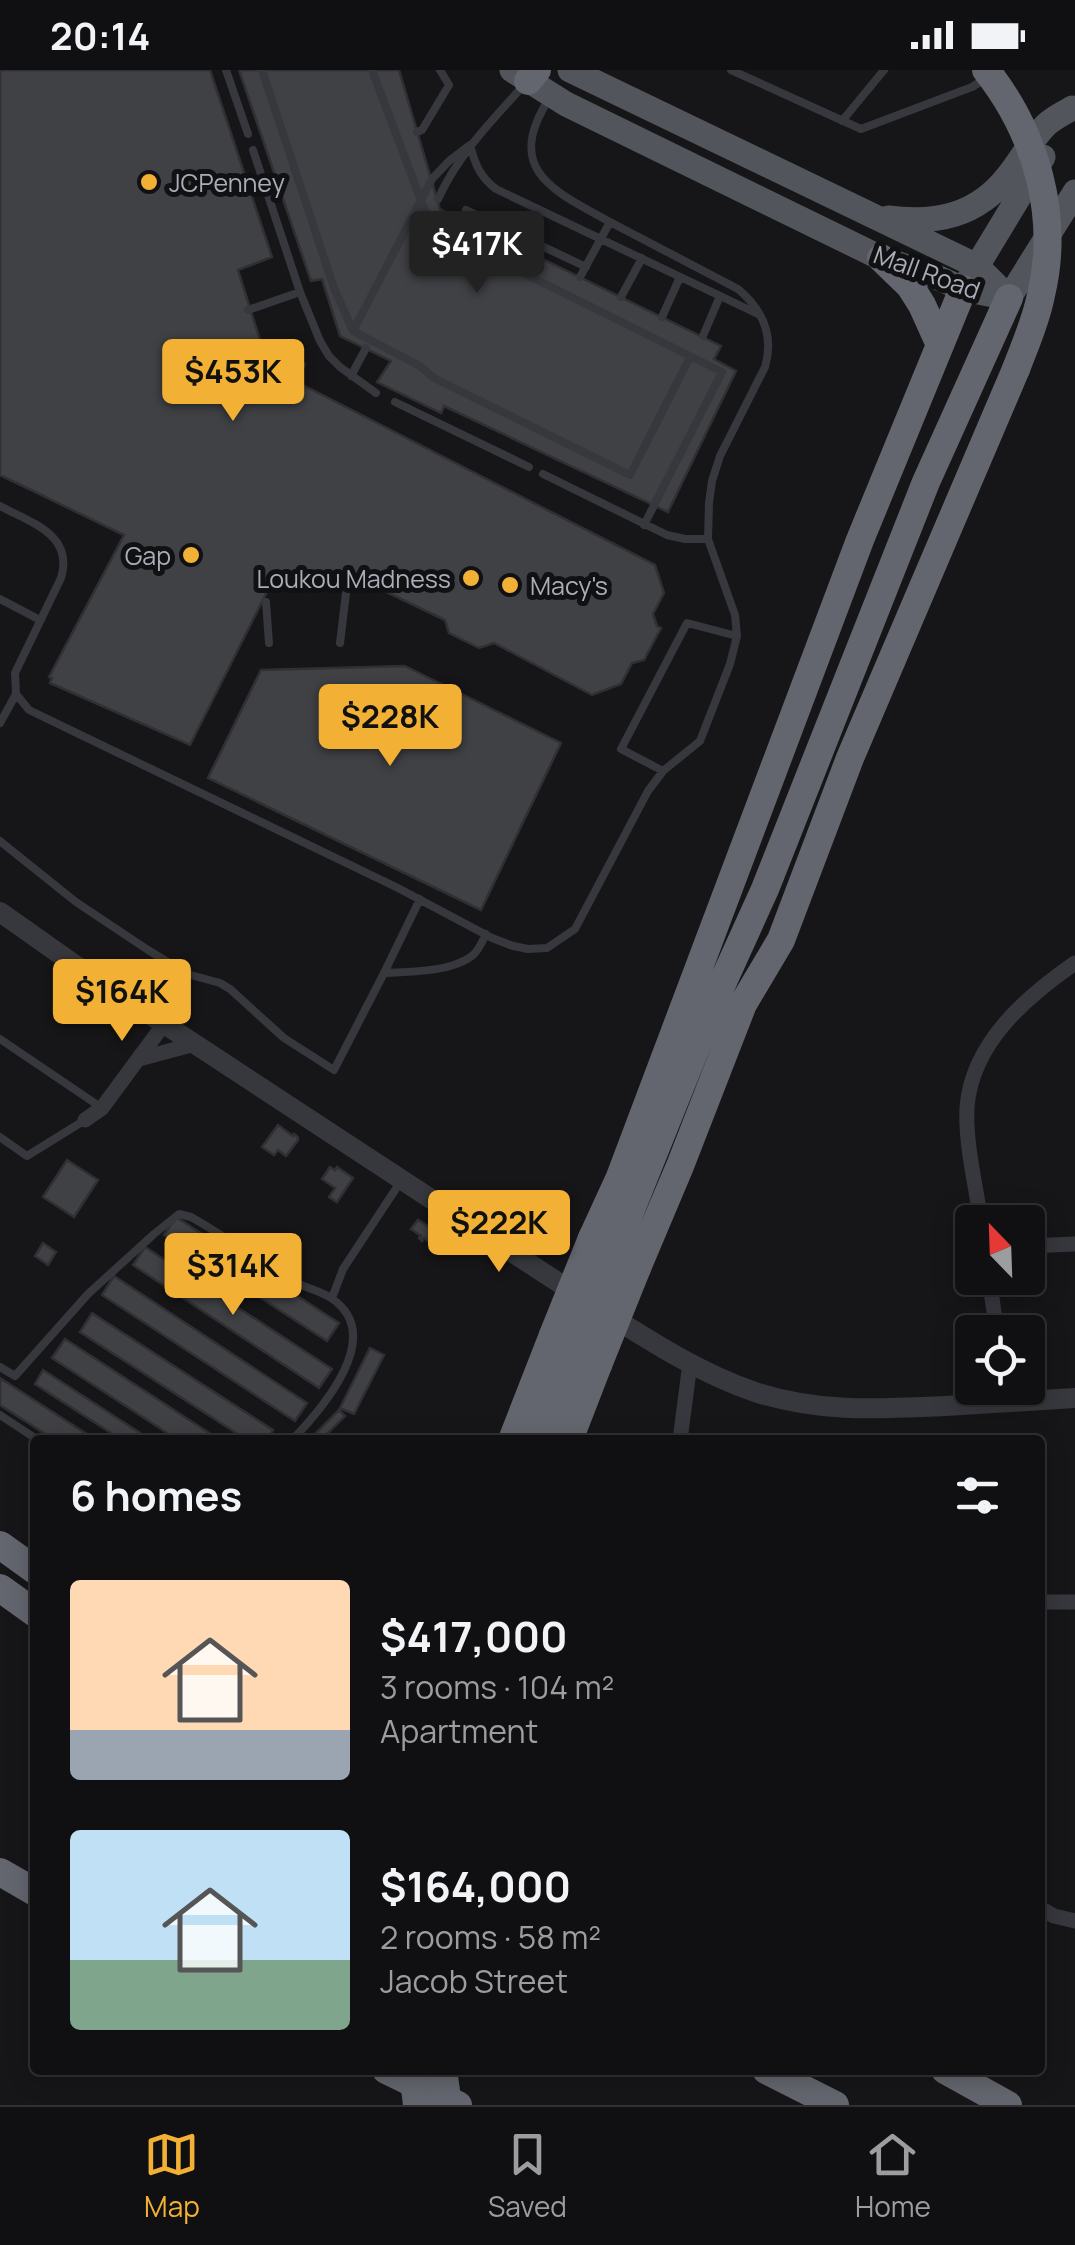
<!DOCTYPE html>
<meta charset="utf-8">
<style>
body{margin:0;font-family:Manrope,sans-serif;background:#19191b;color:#f1f3f6;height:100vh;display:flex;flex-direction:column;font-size:38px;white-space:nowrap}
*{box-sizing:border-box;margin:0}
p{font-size:32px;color:#9c9d9f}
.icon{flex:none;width:55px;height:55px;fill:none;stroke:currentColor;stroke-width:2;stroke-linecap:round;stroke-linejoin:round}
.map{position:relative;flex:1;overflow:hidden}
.side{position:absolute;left:30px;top:1365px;width:1015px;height:640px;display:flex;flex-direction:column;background:#101012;border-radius:10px;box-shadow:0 5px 25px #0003,0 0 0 2px #303032}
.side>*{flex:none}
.needle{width:65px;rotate:337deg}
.fabs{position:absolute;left:955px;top:1135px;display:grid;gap:20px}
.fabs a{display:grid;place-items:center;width:90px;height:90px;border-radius:10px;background:#101012;box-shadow:0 5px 25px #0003,0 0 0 2px #303032;font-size:50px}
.price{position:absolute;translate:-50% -85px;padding:0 22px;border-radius:10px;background:#f2b134;color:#111;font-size:32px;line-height:65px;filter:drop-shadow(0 2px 5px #0008)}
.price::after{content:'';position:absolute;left:50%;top:60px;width:30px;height:22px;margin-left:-15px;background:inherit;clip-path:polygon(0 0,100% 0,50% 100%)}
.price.selected{background:#222;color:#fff}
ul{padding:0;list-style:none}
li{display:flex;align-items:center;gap:30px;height:250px;padding:0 40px}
li span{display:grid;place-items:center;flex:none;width:280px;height:200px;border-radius:10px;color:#555}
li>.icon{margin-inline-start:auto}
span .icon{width:120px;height:120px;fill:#fffc;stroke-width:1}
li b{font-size:42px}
h2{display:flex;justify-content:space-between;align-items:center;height:120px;padding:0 40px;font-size:42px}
.status{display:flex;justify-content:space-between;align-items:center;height:70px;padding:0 50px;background:#101012;direction:ltr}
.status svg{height:28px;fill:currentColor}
.tabs{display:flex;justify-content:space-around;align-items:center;height:140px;border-top:2px solid #303032;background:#101012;font-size:28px;color:#9c9d9f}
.tabs a{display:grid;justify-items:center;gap:5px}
.tabs .selected{color:#f2b134}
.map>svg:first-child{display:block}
.building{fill:#404145;stroke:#303034;stroke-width:2.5}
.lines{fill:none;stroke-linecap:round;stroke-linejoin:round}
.service{stroke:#37383d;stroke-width:8}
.minor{stroke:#37383d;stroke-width:15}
.tertiary{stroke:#37383d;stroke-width:20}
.primary{stroke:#53555c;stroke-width:25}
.motorway{stroke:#63666e;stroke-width:28}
.motorway-bridge{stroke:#63666e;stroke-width:28}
.poi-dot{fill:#f2b134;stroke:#111113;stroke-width:4}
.labels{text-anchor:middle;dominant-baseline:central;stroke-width:10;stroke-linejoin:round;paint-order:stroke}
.poi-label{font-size:25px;fill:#a8adb8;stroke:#111113;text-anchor:start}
.street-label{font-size:25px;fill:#a8adb8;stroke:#111113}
</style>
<div class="status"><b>20:14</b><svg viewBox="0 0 49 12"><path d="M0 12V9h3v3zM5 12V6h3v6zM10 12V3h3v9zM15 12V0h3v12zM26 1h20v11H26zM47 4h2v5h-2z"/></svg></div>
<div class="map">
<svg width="1075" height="2035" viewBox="0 0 1075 2035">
<rect width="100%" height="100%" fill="#161618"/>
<path class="building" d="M 0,0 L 210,0 L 272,187 L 238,200 L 260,270 L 305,294 L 297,312 L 655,495 L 664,523 L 653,544 L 657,556 L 661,558 L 644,590 L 632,593 L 621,614 L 592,625 L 494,573 L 479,578 L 449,563 L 445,550 L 347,503 L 340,514 L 329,506 L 302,505 L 298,519 L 269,518 L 190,675 L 50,613 L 52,608 L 49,607 L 124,465 L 0,405 Z
M 239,0 L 399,0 L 440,139 L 721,276 L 714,289 L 736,301 L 668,442 L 444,336 L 441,343 L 377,312 L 391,291 L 340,266 L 322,209 L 311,211 Z
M 405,596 L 561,673 L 481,840 L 208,708 L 261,600 Z
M 278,1055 L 293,1066 L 294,1064 L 298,1067 L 298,1070 L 286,1086 L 278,1080 L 274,1085 L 262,1077 Z
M 67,1090 L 98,1110 L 74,1147 L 43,1127 Z
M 330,1097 L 335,1100 L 337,1097 L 353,1108 L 337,1132 L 329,1127 L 335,1118 L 322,1109 Z
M 176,1147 L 339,1253 L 327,1271 L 164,1165 Z
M 418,1150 L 428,1156 L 432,1150 L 454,1167 L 450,1177 L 448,1176 L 443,1182 L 424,1168 L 422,1171 L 419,1168 L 421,1166 L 411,1159 Z
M 43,1173 L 56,1182 L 48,1195 L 35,1186 Z
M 145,1177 L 332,1299 L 319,1318 L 133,1195 Z
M 114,1206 L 307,1333 L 295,1351 L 102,1225 Z
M 92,1243 L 273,1360 L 267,1370 L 247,1370 L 80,1262 Z
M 65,1269 L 220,1370 L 178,1370 L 52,1288 Z
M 370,1278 L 384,1285 L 354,1344 L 340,1338 Z
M 43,1300 L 151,1370 L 122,1370 L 35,1314 Z
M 0,1308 L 96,1370 L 55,1370 L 0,1335 Z
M 339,1340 L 345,1346 L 321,1370 L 309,1370 Z"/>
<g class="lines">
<path class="service" d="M 226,0 L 248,64
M 262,0 L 334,218 L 353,261 L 420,296 L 434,308 L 630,405 L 690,287
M 372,0 L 431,157 L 722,302 L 644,455
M 731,0 L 861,59 L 972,17 L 985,9
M 549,29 C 503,100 554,121 610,152 L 580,207
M 842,51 L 884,0
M 417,62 L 422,60 L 449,15 L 440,0
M 470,75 C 475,94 480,107 496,119 L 760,245
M 253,80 L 300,222 L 320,271 L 329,286 L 340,297 L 376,323
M 438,129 C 458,85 492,50 525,14
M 466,140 L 586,197
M 610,152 L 738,219 C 763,240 774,266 765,297 L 720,386 L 712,411 L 709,433 L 708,469 L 735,545 L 737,566 L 730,594 L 700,671 L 663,701
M 621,227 L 642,188
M 248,240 L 300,222
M 662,247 L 680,207
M 353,261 L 432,109 L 449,91 L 470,75
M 703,266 L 720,226
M 351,306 L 366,278
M 395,332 L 529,397
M 543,404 L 667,465 L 685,469 L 708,469
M 0,436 C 32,453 74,465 61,508 L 15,603 L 16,624 L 29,640 L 398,818 L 492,868 L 513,876 L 528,879 L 547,878 L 575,859 L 648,721 L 663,701 L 621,679 L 687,553 L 737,566
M 0,529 L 40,550
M 266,532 L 269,573
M 340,573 L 346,523
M 0,653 L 16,624
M 0,771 L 76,832 L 148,880 L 187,904 L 220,913 L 230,919 L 284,968 L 334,1000 L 384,903 C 409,902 453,902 473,885 C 479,880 482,872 486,864
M 384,903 L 420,829
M 0,969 L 102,1038
M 0,1067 L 27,1086 L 85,1050
M 332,1228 L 343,1199 L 401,1111
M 0,1297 L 15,1306 L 88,1224 L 154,1164 L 179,1144 L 191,1147 C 227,1167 259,1192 295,1212 C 306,1218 320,1221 331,1228 C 387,1265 322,1339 292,1370
M 0,1345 L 38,1370"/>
<path class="minor" d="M 139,989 L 195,974
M 85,1050 L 102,1038 L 164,954
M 981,1152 C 976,1116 965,1073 967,1037 C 972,973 1026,927 1075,893
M 1028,1176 L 1075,1174
M 989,1208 L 997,1262
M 680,1370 L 690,1293
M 1040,1532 L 1075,1532
M 1040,1838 L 1054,1846 L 1075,1851"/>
<path class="tertiary" d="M 0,842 L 85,902 L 582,1228
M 606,1243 C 653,1273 702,1304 755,1322 C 820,1343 878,1339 945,1336 C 988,1333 1032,1331 1075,1328"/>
<path class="primary" d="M 512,0 L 566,34 L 881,188 L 934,206 L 963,219 L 1009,228
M 570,0 L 977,196 L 1009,228
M 888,148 C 936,154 977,146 1008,106 C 1021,90 1031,70 1046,55 C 1053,48 1064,43 1072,38
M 968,211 L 1043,87
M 1009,228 L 1075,122"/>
<path class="motorway" d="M 528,11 L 537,0
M 881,188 L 910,216 L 922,235 L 940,275
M 592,1168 L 620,1107 L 860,470 L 963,219
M 614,1182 L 717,925 L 765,819 L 926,412 L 1009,228
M 637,1198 L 680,1096 L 743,934 L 781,870 L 850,688 L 1016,299
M 512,1370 L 553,1265
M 539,1370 L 575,1279
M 569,1370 L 598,1295
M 0,1475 L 35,1500
M 0,1518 L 35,1543
M 0,1802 L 35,1822
M 386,2000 L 458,2035
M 766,2000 L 835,2035
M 945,2000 L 1008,2035"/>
<path class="motorway-bridge" d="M 986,0 C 1036,63 1060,146 1041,225 C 1036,251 1025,275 1016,299
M 553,1265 L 592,1168
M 575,1279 L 614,1182
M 598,1295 L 637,1198
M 413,2000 L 417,2035
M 443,2000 L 448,2035"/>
</g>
<g class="poi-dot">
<circle cx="149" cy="112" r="10"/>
<circle cx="191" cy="485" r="10"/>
<circle cx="471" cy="508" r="10"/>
<circle cx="510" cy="515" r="10"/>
</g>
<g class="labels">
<g class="poi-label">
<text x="169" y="112">JCPenney</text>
<text x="171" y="485" text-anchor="end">Gap</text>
<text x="451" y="508" text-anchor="end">Loukou Madness</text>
<text x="530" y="515">Macy's</text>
</g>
<g class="street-label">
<text transform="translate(927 202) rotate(20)">Mall Road</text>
</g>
</g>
</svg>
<div class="fabs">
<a><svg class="needle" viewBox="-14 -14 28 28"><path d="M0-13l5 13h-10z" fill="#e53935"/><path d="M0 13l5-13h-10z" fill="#9c9d9f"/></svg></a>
<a><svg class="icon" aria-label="locate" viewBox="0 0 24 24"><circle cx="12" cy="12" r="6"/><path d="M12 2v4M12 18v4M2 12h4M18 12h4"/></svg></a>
</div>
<b class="price selected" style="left:477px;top:226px">$417K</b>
<b class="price" style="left:233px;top:354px">$453K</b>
<b class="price" style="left:390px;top:699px">$228K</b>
<b class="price" style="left:122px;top:974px">$164K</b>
<b class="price" style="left:499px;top:1205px">$222K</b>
<b class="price" style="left:233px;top:1248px">$314K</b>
<section class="side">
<h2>6 homes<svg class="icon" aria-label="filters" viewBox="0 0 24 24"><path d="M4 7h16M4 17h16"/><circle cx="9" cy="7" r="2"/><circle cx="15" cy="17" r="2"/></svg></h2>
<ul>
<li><span style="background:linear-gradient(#ffd9b3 75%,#9aa5b1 0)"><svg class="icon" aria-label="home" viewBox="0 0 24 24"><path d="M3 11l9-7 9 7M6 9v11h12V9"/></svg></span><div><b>$417,000</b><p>3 rooms · 104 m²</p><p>Apartment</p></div></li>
<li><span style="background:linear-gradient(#bfe0f5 65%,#7fa58c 0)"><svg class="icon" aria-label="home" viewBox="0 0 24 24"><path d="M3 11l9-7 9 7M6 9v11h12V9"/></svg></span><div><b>$164,000</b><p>2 rooms · 58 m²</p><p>Jacob Street</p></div></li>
</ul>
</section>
</div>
<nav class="tabs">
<a class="selected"><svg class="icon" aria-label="map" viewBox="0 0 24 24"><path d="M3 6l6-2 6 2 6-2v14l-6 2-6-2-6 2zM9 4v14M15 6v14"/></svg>Map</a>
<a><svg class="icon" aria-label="saved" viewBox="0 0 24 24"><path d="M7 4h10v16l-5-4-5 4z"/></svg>Saved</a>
<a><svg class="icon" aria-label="home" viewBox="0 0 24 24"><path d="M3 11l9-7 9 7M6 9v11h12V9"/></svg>Home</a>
</nav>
